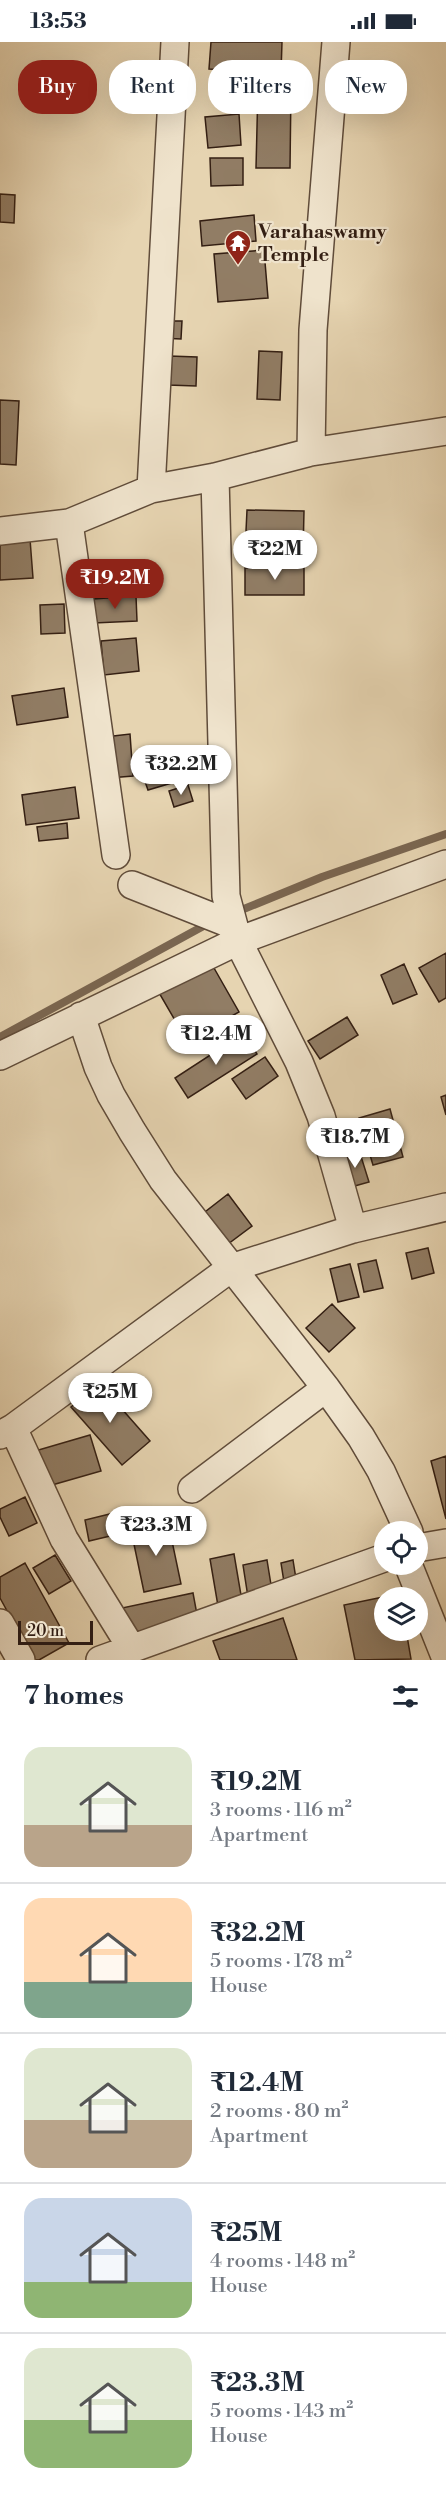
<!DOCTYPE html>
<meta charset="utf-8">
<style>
body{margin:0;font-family:"Libre Bodoni",serif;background:#f6f6f7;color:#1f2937;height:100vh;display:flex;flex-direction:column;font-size:22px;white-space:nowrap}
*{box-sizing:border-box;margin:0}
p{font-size:20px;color:#747a83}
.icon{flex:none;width:33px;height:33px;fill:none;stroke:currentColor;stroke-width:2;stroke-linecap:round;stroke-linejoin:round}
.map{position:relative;height:1618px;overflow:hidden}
.panel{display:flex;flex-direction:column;background:#fff;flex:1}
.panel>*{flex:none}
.hud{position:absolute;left:18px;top:18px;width:411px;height:54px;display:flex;gap:12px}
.tools{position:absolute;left:374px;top:1479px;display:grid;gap:12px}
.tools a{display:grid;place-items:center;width:54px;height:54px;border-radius:50%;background:#fff;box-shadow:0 6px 24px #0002;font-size:30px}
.scale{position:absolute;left:18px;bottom:15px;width:75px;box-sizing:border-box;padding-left:6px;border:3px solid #341f13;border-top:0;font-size:16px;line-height:21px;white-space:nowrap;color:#341f13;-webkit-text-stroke:4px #efe3cc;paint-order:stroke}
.price{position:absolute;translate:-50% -51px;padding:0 14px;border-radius:21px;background:#fff;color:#222;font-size:20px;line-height:39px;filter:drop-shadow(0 2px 3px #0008)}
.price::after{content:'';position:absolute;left:50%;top:36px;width:18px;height:14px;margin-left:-9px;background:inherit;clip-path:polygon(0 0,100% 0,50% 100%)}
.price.active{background:#8f2418;color:#fff}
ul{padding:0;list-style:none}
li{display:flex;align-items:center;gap:18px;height:150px;padding:0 24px}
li+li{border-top:2px solid #e0e1e3}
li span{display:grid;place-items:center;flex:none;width:168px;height:120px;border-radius:18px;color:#555}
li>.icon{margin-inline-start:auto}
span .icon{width:72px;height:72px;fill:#fffc;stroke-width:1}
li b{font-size:26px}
h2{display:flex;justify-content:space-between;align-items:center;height:72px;padding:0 24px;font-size:26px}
.pill{padding:0 21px;border-radius:24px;background:#fff;box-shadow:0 6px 24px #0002;font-size:21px;line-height:54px}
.pill.active{background:#8f2418;color:#fff}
.status{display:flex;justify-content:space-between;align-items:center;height:42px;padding:0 30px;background:#fff;direction:ltr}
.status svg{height:16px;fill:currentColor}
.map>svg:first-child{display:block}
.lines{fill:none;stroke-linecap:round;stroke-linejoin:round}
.stream{stroke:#7a6651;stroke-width:8}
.building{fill:#917d65;stroke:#341f13;stroke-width:1.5}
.minor-casing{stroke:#604c3a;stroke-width:30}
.minor{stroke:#efe3cc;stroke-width:27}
.labels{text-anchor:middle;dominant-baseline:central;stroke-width:4.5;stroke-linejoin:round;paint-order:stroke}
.poi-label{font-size:20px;font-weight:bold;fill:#341f13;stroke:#efe3cc;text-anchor:start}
</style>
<div class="status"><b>13:53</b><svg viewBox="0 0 49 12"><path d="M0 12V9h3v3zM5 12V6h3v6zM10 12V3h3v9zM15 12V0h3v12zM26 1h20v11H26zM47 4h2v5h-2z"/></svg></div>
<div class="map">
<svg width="446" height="1618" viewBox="0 0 446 1618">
<rect width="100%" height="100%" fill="#e6d4b1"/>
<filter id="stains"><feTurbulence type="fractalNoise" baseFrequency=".00333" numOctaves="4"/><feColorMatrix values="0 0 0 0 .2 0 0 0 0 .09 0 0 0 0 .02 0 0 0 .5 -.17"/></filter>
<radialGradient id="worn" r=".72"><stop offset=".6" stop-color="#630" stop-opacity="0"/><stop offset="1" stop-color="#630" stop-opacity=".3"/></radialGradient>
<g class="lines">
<path class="stream" d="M 234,871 L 322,835 L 446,792
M 0,995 L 209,881"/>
</g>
<path class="building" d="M 211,0 L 282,0 L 281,31 L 209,27 Z
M 258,45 L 291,46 L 290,126 L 256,126 Z
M 239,72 L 241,103 L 208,106 L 205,75 Z
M 210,116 L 243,116 L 243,143 L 211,144 Z
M 0,152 L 15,153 L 14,181 L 0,180 Z
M 254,173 L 256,199 L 202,204 L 200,179 Z
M 264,208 L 268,256 L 218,260 L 214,212 Z
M 160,279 L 182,279 L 181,297 L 160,296 Z
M 259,309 L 282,310 L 280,358 L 257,357 Z
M 169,314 L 197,315 L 196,344 L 168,343 Z
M 0,358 L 19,359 L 16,423 L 0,422 Z
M 247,468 L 304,469 L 303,512 L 245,510 Z
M 30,497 L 33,536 L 0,538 L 0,500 Z
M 304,525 L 304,553 L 245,553 L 245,526 Z
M 136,554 L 137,579 L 94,581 L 93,557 Z
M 64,562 L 65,591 L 41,592 L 40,563 Z
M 136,596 L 139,629 L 104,633 L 101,599 Z
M 64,646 L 68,675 L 17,683 L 12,654 Z
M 130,692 L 133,734 L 109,736 L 105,695 Z
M 187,717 L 192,735 L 148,748 L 142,731 Z
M 188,743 L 193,759 L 174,765 L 169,749 Z
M 75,745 L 79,776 L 26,783 L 22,753 Z
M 67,781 L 68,796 L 39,799 L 37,785 Z
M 446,911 L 446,956 L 439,960 L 419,926 Z
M 210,919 L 239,970 L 187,999 L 158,949 Z
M 404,922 L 417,952 L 393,962 L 381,933 Z
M 347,975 L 358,993 L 320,1017 L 308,999 Z
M 244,991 L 257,1012 L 188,1056 L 175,1036 Z
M 265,1015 L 278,1034 L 246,1057 L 232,1037 Z
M 446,1053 L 446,1073 L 441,1055 Z
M 390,1067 L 403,1115 L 373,1123 L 359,1076 Z
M 351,1079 L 357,1104 L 341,1108 L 335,1083 Z
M 359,1108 L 369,1140 L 351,1145 L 341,1114 Z
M 228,1152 L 252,1184 L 220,1208 L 196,1177 Z
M 428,1206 L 434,1231 L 412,1237 L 406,1211 Z
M 376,1218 L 383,1246 L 364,1250 L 358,1222 Z
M 350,1222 L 359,1255 L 338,1260 L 330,1227 Z
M 332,1262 L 355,1286 L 329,1310 L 306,1286 Z
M 99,1341 L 150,1399 L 122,1423 L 71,1365 Z
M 90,1393 L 101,1429 L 45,1445 L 35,1409 Z
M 446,1414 L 446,1477 L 431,1419 Z
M 25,1455 L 37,1481 L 9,1494 L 0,1475 L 0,1467 Z
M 118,1470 L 123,1491 L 89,1499 L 85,1478 Z
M 168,1480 L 181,1542 L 144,1550 L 131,1488 Z
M 234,1512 L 242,1559 L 218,1564 L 210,1517 Z
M 55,1513 L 71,1539 L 49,1552 L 33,1526 Z
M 267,1518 L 272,1549 L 248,1555 L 243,1523 Z
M 293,1518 L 296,1537 L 284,1540 L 281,1521 Z
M 25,1521 L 69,1601 L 39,1618 L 34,1618 L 0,1556 L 0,1535 Z
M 193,1551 L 198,1578 L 127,1594 L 122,1566 Z
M 398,1552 L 399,1556 L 384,1556 L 384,1588 L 406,1588 L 411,1617 L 355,1618 L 344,1563 Z
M 283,1576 L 297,1618 L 220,1618 L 213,1599 Z"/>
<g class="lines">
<g class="minor-casing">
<path id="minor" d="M 311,410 L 313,288 L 336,0
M 215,435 L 226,854 L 238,899 L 299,1020 L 321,1074 L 353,1187
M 151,447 L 175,0
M 69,481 L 116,813
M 0,489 L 69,481 L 151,447 L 215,435 L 311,410 L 446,389
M 132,843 L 233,883
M 81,974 L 98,1025 L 111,1053 L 132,1089 L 163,1138 L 326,1346 L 361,1395 L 381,1429 L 409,1490
M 0,1014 L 238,899 L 446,822
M 13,1386 L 64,1497 L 132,1607
M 0,1393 L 13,1386 L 231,1226 L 353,1187 L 446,1165
M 192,1447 L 326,1346
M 417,1506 L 446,1501
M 408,1522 L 446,1617
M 0,1581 L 21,1618
M 100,1618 L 384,1516"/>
</g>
<use href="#minor" class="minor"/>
</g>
<defs>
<g id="temple-pin" transform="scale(1.35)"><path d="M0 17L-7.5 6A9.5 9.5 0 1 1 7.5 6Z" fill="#8f2418" stroke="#efe3cc"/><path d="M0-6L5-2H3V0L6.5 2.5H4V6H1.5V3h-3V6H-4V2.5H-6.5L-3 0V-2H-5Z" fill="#fff"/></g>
</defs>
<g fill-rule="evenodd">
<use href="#temple-pin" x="238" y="201"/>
</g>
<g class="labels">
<g class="poi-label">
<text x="258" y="190">Varahaswamy<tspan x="258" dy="23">Temple</tspan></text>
</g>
</g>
<rect width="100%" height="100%" filter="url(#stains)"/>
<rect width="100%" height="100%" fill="url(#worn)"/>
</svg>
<div class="tools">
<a><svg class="icon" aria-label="locate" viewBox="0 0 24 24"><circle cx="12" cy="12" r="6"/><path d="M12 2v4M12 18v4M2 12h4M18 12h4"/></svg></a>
<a><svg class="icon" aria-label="layers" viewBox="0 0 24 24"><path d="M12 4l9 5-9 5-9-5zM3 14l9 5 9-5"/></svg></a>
</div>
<div class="scale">20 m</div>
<b class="price" style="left:275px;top:539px">₹22M</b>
<b class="price active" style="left:115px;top:568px">₹19.2M</b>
<b class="price" style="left:181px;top:754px">₹32.2M</b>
<b class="price" style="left:216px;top:1024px">₹12.4M</b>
<b class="price" style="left:355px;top:1127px">₹18.7M</b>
<b class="price" style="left:110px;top:1382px">₹25M</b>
<b class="price" style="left:156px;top:1515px">₹23.3M</b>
<div class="hud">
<a class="pill active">Buy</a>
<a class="pill">Rent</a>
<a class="pill">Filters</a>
<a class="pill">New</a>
</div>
</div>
<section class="panel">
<h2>7 homes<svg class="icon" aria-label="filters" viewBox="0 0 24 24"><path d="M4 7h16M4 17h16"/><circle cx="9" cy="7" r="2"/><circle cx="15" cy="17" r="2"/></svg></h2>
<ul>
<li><span style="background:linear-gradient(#dfe7d0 65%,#b9a48a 0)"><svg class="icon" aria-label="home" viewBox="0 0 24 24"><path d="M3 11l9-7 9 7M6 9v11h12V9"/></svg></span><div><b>₹19.2M</b><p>3 rooms · 116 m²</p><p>Apartment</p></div></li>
<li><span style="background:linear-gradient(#ffd9b3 70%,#7fa58c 0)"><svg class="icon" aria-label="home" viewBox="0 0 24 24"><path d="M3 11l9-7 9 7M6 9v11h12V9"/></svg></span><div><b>₹32.2M</b><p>5 rooms · 178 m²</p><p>House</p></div></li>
<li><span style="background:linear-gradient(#dfe7d0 60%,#b9a48a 0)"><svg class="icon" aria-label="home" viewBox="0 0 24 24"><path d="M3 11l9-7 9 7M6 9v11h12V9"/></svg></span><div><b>₹12.4M</b><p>2 rooms · 80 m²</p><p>Apartment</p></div></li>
<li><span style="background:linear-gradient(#c9d6e8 70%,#8fb573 0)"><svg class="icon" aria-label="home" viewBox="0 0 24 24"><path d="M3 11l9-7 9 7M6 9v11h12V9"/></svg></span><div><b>₹25M</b><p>4 rooms · 148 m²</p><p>House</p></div></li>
<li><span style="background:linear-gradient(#dfe7d0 60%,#8fb573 0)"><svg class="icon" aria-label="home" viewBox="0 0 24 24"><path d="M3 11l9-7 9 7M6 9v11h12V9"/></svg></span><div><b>₹23.3M</b><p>5 rooms · 143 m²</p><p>House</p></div></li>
</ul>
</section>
